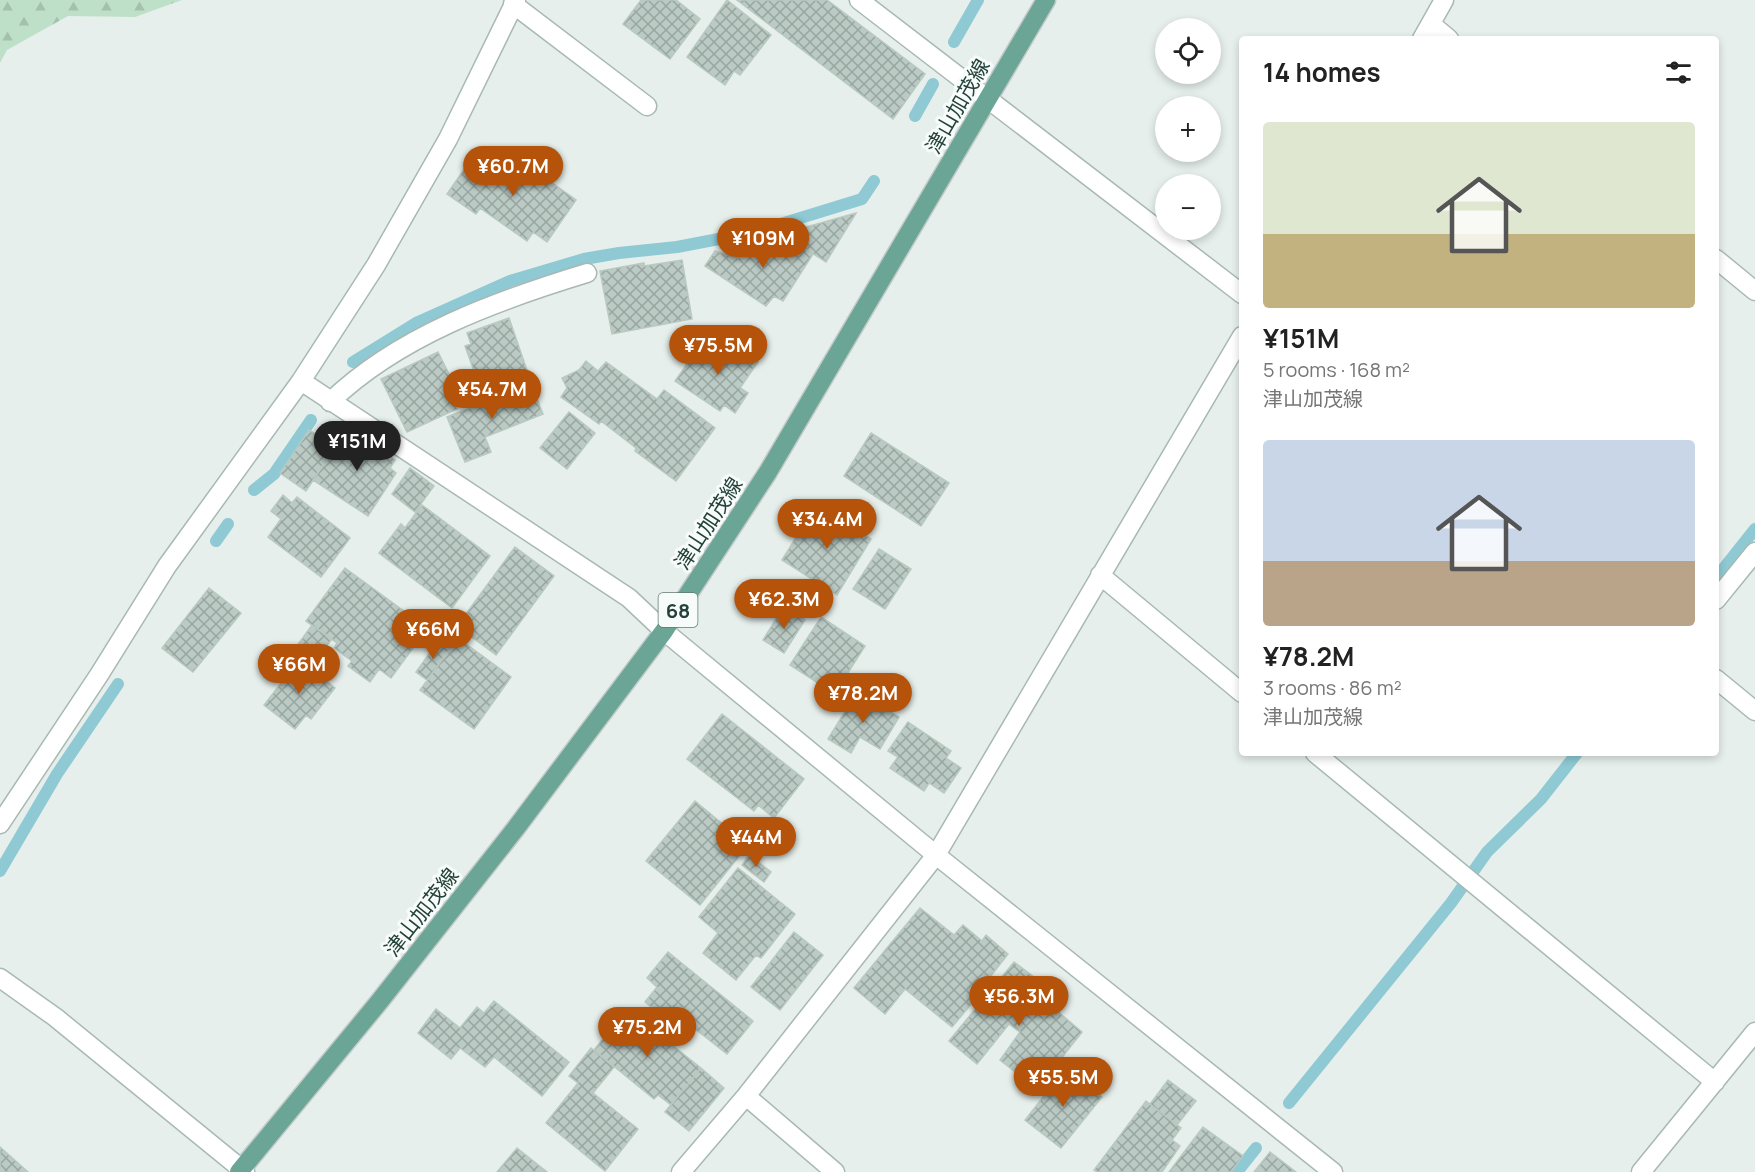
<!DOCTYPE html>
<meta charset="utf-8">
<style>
body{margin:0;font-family:Manrope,"Noto Sans JP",sans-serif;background:#f2f2f2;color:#222;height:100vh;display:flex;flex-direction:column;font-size:22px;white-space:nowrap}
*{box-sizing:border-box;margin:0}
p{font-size:20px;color:#767676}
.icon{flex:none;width:33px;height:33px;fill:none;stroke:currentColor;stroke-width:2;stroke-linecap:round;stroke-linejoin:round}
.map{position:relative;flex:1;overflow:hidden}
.details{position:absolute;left:1239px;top:36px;width:480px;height:720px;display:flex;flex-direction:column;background:#fff;border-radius:6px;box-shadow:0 3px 9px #0003}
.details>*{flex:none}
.tools{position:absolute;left:1155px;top:18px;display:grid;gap:12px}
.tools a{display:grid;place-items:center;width:66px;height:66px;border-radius:50%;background:#fff;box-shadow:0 3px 9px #0003;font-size:30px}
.price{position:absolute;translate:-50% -51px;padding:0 14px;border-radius:21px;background:#b45309;color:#fff;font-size:20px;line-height:39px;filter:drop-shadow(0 2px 3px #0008)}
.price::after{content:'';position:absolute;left:50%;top:36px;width:18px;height:14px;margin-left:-9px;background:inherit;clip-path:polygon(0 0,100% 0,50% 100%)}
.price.selected{background:#222;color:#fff}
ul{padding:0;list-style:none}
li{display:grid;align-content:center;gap:12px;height:318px;padding:0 24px}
li span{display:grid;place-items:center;height:186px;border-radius:6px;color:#555}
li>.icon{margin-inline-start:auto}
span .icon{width:108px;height:108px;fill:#fffc;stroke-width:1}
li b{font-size:26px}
h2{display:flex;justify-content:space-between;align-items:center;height:72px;padding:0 24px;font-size:26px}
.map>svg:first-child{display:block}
.forest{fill:url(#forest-firs)}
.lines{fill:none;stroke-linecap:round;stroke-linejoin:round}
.stream{stroke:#8ec9d4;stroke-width:12}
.building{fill:url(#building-cross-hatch);stroke:#b8c9c2;stroke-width:1.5}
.minor-casing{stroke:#a8b8b2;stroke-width:21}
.major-casing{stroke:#c2cac8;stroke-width:21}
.minor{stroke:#fff;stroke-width:18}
.major{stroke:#6aa596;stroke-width:18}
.labels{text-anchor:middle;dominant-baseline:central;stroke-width:6;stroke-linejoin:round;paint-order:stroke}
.shield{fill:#f7fbf9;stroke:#637a73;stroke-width:1.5}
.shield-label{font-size:20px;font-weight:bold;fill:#24423a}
.street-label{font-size:21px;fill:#24423a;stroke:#f7fbf9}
</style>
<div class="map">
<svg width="1755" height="1172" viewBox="0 0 1755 1172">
<defs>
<pattern id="forest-firs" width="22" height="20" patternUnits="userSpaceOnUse" patternTransform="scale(1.5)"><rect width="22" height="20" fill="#bfe0c8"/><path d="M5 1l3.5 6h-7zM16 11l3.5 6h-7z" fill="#a4c1ad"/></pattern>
<pattern id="building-cross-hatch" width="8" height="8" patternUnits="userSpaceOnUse" patternTransform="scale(1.5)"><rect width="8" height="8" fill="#bbcac4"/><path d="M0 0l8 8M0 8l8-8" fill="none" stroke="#98a6a0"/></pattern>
</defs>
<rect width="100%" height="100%" fill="#e6efeb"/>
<path class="forest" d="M 0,0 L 182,0 L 135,17 L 68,16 L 7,50 L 0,63 Z"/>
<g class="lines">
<path class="stream" d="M 954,42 L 978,0
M 915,116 L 933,84
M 353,362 L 416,323 L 510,281 L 584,259 L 619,253 L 677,247 L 755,232 L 862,199 L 874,181
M 254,490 L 274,474 L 311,420
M 216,541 L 228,524
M 1716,578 L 1755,529
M 0,871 L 57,774 L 118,684
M 1289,1103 L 1451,903 L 1487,852 L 1541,799 L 1577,753
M 1237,1172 L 1256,1148"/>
</g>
<path class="building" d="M 641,0 L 676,0 L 700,19 L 670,59 L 623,24 Z
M 727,0 L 771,35 L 740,75 L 734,71 L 725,85 L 687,57 Z
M 737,0 L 827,0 L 925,74 L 893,119 Z
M 492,156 L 504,165 L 508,159 L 524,169 L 527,165 L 576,200 L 547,242 L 533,232 L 527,241 L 480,208 L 476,214 L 447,194 L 469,162 L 482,171 Z
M 856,213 L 826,262 L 790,239 L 796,230 Z
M 790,239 L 813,254 L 783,301 L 774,296 L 766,306 L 705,266 L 715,251 L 738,258 L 749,242 L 756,247 Z
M 682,260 L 692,319 L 612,334 L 600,271 L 644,263 L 644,266 Z
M 509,318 L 530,379 L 483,396 L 478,380 L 471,382 L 468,373 L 474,371 L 465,346 L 471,344 L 467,333 Z
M 727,341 L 758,362 L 740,388 L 748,393 L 735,413 L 724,405 L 720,411 L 675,381 L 699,347 L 716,357 Z
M 438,352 L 457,390 L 450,394 L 457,409 L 407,432 L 381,379 Z
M 586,361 L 598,371 L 606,362 L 657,399 L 664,390 L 715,428 L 676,481 L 635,451 L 636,448 L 601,421 L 599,424 L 561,397 L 567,388 L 562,378 L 579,370 Z
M 531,384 L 543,414 L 485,437 L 491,452 L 465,462 L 447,417 Z
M 569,412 L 595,433 L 567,469 L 540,448 Z
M 347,428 L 395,460 L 390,468 L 396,473 L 368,516 L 313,480 Z
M 309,430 L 335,447 L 306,491 L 280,473 Z
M 871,433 L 949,483 L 921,526 L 844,476 Z
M 410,468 L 434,486 L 415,512 L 392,494 Z
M 283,495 L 292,503 L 297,497 L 350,538 L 321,577 L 268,537 L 281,519 L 271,511 Z
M 422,505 L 490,556 L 452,608 L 379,553 L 401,524 L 405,528 Z
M 816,505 L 871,539 L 837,595 L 782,560 Z
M 515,547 L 554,576 L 496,655 L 457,626 Z
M 879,549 L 911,569 L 885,609 L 853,589 Z
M 345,568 L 415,619 L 419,613 L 432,622 L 391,678 L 379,669 L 370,682 L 348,666 L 352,661 L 334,648 L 337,643 L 306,621 Z
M 209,588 L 241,613 L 193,672 L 162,648 Z
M 784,606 L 805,620 L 784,653 L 763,640 Z
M 821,617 L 865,646 L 839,687 L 825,678 L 821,685 L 790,665 Z
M 312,625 L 332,639 L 315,661 L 296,647 Z
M 458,638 L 511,677 L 474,729 L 420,690 Z
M 439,640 L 451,648 L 427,680 L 416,672 Z
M 299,660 L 335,688 L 311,719 L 306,715 L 295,729 L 264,705 Z
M 857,692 L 899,717 L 880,749 L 860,737 L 851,753 L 828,739 Z
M 722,714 L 804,779 L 774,818 L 758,805 L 754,811 L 687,759 Z
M 908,722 L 951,751 L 946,758 L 961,768 L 944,793 L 929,783 L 924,791 L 890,768 L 898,757 L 888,751 Z
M 695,801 L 748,845 L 700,905 L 646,861 Z
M 749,855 L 771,872 L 764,882 L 742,865 Z
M 738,868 L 795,914 L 761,958 L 756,955 L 736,980 L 703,953 L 718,933 L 699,917 Z
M 920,908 L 954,935 L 963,925 L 982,941 L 986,935 L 1008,954 L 986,982 L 988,984 L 952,1027 L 905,989 L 885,1014 L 854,988 Z
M 794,932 L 823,955 L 780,1010 L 751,987 Z
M 668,952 L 753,1021 L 727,1054 L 690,1025 L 683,1033 L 645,1002 L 657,987 L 647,978 Z
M 1014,962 L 1051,990 L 1044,1000 L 1082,1032 L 1037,1089 L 1000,1060 L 1020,1032 L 1009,1024 L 977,1064 L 949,1041 Z
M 494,1001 L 569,1062 L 542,1096 L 494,1057 L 485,1067 L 460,1048 L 451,1059 L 418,1033 L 436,1009 L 460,1028 L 477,1007 L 484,1013 Z
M 627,1009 L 701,1068 L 671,1105 L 658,1095 L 654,1099 L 594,1050 Z
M 591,1048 L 614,1067 L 593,1093 L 638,1129 L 605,1171 L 546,1123 L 578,1083 L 569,1076 Z
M 701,1068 L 724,1088 L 689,1131 L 665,1112 Z
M 1065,1069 L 1102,1097 L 1061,1148 L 1025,1120 Z
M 1168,1080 L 1196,1101 L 1177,1125 L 1150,1104 Z
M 1146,1101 L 1181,1128 L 1172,1140 L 1180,1146 L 1162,1172 L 1097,1172 L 1094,1170 Z
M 1203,1127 L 1243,1156 L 1231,1172 L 1169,1172 Z
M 0,1147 L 28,1172 L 0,1172 Z
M 517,1148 L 547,1172 L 497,1172 Z
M 1270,1152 L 1296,1172 L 1254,1172 Z"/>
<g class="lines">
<g class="minor-casing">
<path id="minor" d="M 859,0 L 1242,294
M 513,4 L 647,106
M 1431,24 L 1449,39
M 1422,39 L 1444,0
M 1716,259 L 1755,291
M 301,381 L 629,598 L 664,631 L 936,855 L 1333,1172
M 330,402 C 398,336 498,300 587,273
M 1100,575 L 1242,693
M 1716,600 L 1755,552
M 1716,679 L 1755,711
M 1315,753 L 1715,1082
M 0,824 L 99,675 L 167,566 L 301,381 L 376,265 L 448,139 L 516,0
M 0,978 L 55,1017 L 245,1172
M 746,1096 L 835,1172
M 681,1172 L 746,1096 L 936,855 L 1242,336
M 1641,1172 L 1755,1032"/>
</g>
<g class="major-casing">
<path id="major" d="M 239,1172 L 379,1002 L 516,828 L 664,631 L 768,472 L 1046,0"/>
</g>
<use href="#minor" class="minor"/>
<use href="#major" class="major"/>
</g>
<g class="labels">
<rect class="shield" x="658.5" y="593" width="39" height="34" rx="4.5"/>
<g class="shield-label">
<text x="678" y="610">68</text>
</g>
<g class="street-label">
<text transform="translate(957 106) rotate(-60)">津山加茂線</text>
<text transform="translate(708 523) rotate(-57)">津山加茂線</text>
<text transform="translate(421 912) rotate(-52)">津山加茂線</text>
</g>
</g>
</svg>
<div class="tools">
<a><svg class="icon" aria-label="locate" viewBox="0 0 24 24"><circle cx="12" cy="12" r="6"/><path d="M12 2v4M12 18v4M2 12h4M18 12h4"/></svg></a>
<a>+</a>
<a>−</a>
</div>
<b class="price" style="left:513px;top:197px">¥60.7M</b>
<b class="price" style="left:763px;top:269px">¥109M</b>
<b class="price" style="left:718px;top:376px">¥75.5M</b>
<b class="price" style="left:492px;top:420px">¥54.7M</b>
<b class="price selected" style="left:357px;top:472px">¥151M</b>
<b class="price" style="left:827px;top:550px">¥34.4M</b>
<b class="price" style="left:784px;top:630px">¥62.3M</b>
<b class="price" style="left:433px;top:660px">¥66M</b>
<b class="price" style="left:299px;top:695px">¥66M</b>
<b class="price" style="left:863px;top:724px">¥78.2M</b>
<b class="price" style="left:756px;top:868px">¥44M</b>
<b class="price" style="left:1019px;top:1027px">¥56.3M</b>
<b class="price" style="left:647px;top:1058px">¥75.2M</b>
<b class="price" style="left:1063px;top:1108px">¥55.5M</b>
<section class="details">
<h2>14 homes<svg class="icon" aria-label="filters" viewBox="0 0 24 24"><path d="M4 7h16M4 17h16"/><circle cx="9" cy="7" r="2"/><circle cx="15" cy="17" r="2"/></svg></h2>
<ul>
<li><span style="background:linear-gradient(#dfe7d0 60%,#c2b280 0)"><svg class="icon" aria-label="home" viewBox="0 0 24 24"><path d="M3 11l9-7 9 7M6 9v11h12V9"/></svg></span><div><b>¥151M</b><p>5 rooms · 168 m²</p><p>津山加茂線</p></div></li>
<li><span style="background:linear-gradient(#c9d6e8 65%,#b9a48a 0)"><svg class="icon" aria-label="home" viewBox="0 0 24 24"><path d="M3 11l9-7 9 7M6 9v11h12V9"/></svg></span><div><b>¥78.2M</b><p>3 rooms · 86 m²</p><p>津山加茂線</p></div></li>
</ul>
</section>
</div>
